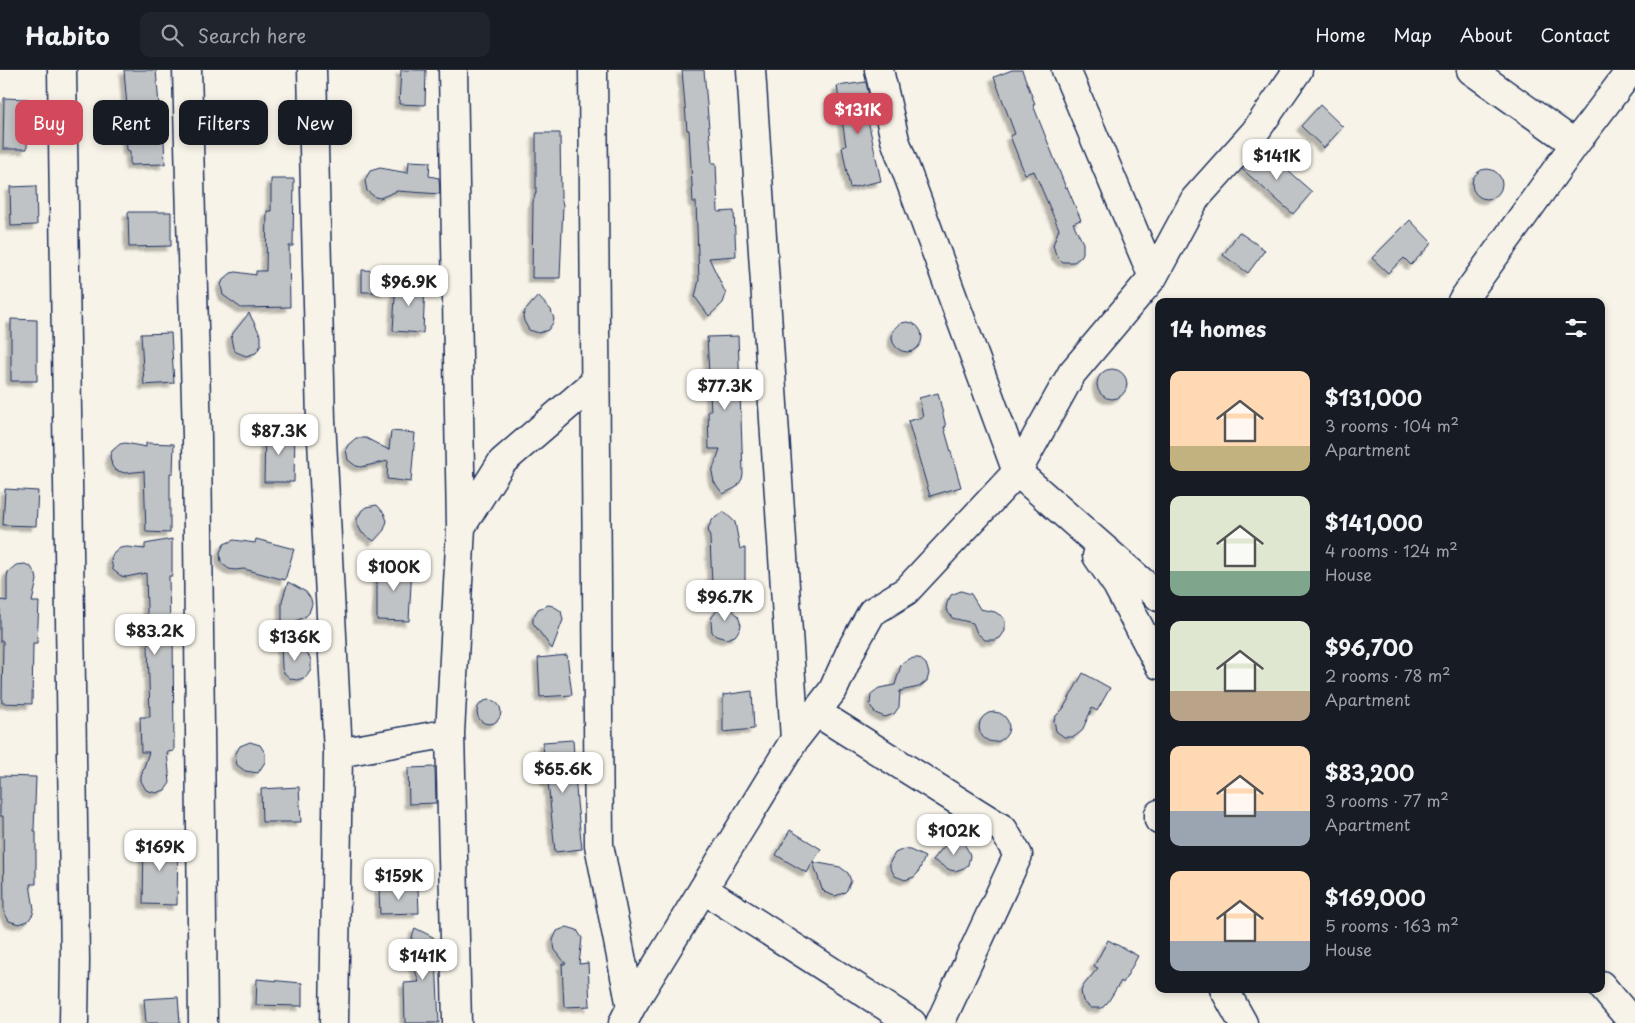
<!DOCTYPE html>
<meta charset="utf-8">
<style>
body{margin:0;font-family:"Playpen Sans",sans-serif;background:#20242c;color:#f1f3f6;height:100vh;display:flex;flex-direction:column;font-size:19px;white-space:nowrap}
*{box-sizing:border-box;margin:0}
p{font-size:16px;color:#9ea1a6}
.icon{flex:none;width:28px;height:28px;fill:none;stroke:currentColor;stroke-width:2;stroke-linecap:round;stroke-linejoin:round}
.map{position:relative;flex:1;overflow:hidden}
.sheet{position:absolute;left:1155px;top:228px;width:450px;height:695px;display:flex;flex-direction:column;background:#171b24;border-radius:10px;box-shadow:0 2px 8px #0003}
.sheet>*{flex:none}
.banner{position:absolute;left:15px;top:30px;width:475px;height:45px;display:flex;gap:10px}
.price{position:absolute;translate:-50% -42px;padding:0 11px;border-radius:10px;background:#fff;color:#222;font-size:16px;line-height:32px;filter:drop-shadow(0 1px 2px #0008)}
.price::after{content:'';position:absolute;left:50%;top:30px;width:15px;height:11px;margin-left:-8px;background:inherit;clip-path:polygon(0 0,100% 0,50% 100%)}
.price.active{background:#d1495b;color:#fff}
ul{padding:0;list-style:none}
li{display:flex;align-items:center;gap:15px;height:125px;padding:0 15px}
li span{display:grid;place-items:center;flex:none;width:140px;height:100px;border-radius:10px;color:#555}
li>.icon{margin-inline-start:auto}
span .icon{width:60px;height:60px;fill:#fffc;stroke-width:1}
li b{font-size:21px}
h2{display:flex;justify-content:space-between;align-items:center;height:60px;padding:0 15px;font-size:21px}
.pill{padding:0 18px;border-radius:10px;background:#171b24;box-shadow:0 2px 8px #0003;font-size:18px;line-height:45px}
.pill.active{background:#d1495b;color:#fff}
header{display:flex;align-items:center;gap:30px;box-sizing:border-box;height:70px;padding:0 25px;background:#171b24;border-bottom:1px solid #363941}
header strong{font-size:24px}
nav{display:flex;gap:28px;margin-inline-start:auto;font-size:18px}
.search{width:350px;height:45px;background:#20242c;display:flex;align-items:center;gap:12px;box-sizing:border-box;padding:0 18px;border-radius:10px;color:#9ea1a6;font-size:19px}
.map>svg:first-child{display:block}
.building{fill:#c0c3c5;stroke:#1b2f5e;filter:url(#shadow)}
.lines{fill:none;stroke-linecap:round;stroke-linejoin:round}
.minor-casing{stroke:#1b2f5e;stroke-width:31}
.minor{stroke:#f7f3e8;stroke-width:28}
</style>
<header>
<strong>Habito</strong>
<div class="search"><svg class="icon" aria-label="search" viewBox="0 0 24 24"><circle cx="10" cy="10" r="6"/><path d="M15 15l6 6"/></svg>Search here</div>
<nav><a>Home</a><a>Map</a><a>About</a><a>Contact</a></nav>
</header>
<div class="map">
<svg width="1635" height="953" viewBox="0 0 1635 953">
<defs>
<filter id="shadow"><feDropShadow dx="-4.5" dy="4.5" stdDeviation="1" flood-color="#0004"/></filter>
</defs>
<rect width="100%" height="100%" fill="#f7f3e8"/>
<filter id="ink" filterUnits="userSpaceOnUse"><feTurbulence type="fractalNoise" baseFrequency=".02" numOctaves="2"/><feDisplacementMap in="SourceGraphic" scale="10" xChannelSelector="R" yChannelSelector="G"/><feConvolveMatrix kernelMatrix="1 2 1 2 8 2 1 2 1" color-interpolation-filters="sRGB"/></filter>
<g filter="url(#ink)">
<path class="building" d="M 124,0 L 156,0 L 160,47 L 163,47 L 165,94 L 130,95 L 130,81 L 127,80 L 125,49 L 128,49 Z
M 401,0 L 426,0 L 425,35 L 399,34 Z
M 682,0 L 704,0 L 712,93 L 716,93 L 718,142 L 734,141 L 736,186 L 709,188 L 726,224 L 723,233 L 709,246 L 695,227 L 699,210 L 696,132 L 693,132 L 689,60 L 687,60 Z
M 1012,0 L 1022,0 L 1035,34 L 1033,35 L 1066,118 L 1067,117 L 1081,150 L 1073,153 L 1083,173 L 1083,183 L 1081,187 L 1074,192 L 1063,192 L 1056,185 L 1053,175 L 1059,159 L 1034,101 L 1025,104 L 1010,66 L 1015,64 L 994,7 Z
M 866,12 L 874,49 L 868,50 L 881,111 L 850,118 L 842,77 L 846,76 L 837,16 Z
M 4,28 L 28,29 L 27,79 L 3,79 Z
M 1320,35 L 1343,57 L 1324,78 L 1301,56 Z
M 536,63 L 560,63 L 561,127 L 563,135 L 560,208 L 532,208 L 533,132 L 536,122 Z
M 1262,78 L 1312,122 L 1293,144 L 1242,99 Z
M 409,91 L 430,92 L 429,106 L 439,108 L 440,124 L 397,121 L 380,128 L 375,127 L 367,121 L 365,110 L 370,101 L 380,98 L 408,103 Z
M1472 114a15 15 0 1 1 30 0a15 15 0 1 1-30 0Z
M 271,109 L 294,109 L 293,176 L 289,176 L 290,237 L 241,238 L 223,225 L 221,215 L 223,210 L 231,203 L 236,202 L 256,205 L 256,201 L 266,201 L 267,141 L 271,141 Z
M 36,116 L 37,155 L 11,156 L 10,117 Z
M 128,142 L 171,142 L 171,176 L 129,177 Z
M 1410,150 L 1432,173 L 1411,195 L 1404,188 L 1388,203 L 1372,188 Z
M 1239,162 L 1265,180 L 1248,203 L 1223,185 Z
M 362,200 L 386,201 L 386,222 L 362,222 Z
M 396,211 L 425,213 L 423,263 L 393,261 Z
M 538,226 L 551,240 L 554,249 L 553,253 L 548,260 L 539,263 L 529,260 L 524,251 L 523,246 L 525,241 Z
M 249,243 L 261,266 L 261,275 L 256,283 L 246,286 L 236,282 L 233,278 L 231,268 L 233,263 Z
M 11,249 L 37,250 L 37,311 L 11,311 Z
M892 267a15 15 0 1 1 30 0a15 15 0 1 1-30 0Z
M 171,263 L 174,313 L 144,315 L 141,264 Z
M 738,266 L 743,404 L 742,409 L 737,417 L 723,424 L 714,412 L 712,402 L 720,379 L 709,379 L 708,341 L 711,341 L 707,267 Z
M1097 314a15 15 0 1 1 30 0a15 15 0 1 1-30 0Z
M 938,323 L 946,357 L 944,357 L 961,417 L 930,426 L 908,351 L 923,347 L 919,328 Z
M 265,360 L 295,361 L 294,412 L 264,412 Z
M 391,361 L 415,363 L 411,412 L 387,409 L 388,391 L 361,397 L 356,396 L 348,390 L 346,379 L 348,375 L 356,368 L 366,368 L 389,380 Z
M 125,373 L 146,377 L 146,373 L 174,374 L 173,403 L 170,403 L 170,463 L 146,462 L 144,401 L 125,403 L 115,400 L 112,396 L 110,386 L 112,381 L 120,374 Z
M 5,419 L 38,421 L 36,456 L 3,455 Z
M 377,435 L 384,443 L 387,451 L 384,460 L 374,471 L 362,463 L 357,454 L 357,449 L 362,440 L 366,437 Z
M 724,442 L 735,452 L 740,479 L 745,478 L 745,513 L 712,515 L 710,468 L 708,458 L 713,449 Z
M 172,469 L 172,506 L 169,506 L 170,561 L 173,561 L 174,681 L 167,682 L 170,713 L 165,720 L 156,723 L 146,720 L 141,711 L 141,706 L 149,682 L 141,682 L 140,647 L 150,647 L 146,503 L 126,507 L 121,506 L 113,500 L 111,489 L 113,484 L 120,478 L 127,477 L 145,479 L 145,474 Z
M 256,469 L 294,479 L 285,510 L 244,499 L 235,500 L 229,499 L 221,493 L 220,482 L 224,474 L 234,470 L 255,473 Z
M 25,494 L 31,497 L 36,505 L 37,510 L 32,532 L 39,532 L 37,573 L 33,573 L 32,634 L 2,633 L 3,571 L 0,571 L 0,530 L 7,531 L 7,507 L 8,502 L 16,495 Z
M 377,494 L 412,496 L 409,551 L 377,550 Z
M 288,512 L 306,522 L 311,529 L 312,534 L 309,543 L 306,546 L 282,558 L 282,531 Z
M 961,521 L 971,524 L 980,539 L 995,542 L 1003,547 L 1005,551 L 1005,561 L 1000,568 L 995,570 L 985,570 L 977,563 L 973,553 L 952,548 L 946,539 L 947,533 L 951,525 Z
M 724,531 L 738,546 L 741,555 L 740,559 L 735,566 L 726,569 L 716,566 L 712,562 L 711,552 L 712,547 Z
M 548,535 L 553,536 L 561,541 L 563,550 L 552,579 L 533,553 L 533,548 L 538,539 Z
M 281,570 L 306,583 L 309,586 L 311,590 L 311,600 L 306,607 L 297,610 L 291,609 L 284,603 L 282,598 Z
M 567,585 L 572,625 L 540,627 L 538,588 Z
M 914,588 L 919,588 L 926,594 L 929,603 L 927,611 L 919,617 L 900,621 L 899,637 L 894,644 L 885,647 L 875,643 L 870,635 L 871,624 L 879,618 L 895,615 L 901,595 L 909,589 Z
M 1083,603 L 1110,618 L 1097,641 L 1092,638 L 1082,661 L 1074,667 L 1064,667 L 1056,661 L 1054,650 L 1056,646 L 1063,639 Z
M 752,621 L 754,659 L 723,662 L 723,625 Z
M477 642a12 12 0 1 1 24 0a12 12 0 1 1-24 0Z
M979 657a15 15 0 1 1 30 0a15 15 0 1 1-30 0Z
M 573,670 L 577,732 L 582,779 L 555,782 L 548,711 L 545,711 L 543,672 Z
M 250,672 L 260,675 L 265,683 L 265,692 L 258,703 L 245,701 L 237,695 L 235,685 L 240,676 Z
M 435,697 L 436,733 L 409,734 L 408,698 Z
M 0,706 L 36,707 L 34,761 L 36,761 L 36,814 L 30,814 L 34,839 L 33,844 L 28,851 L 19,854 L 9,851 L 4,842 L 3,746 L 0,746 Z
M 299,717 L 301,752 L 262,752 L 261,719 Z
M 790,760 L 821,779 L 813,792 L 840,797 L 848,803 L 851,811 L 847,820 L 844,823 L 835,826 L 826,823 L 822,819 L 813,792 L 807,803 L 776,785 Z
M 144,769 L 178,770 L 177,835 L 143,834 Z
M 955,771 L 964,774 L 969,782 L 970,786 L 968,795 L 964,798 L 955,801 L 950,800 L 933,790 L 945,775 Z
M 904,779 L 910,780 L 925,787 L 918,803 L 914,807 L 905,810 L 895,806 L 890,797 L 890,792 L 895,783 Z
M 418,818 L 419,843 L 380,844 L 379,819 Z
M 567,857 L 577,860 L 582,868 L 579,894 L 588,893 L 590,936 L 564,937 L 562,894 L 566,894 L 555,880 L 553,870 L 557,861 Z
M 415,858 L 433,867 L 438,875 L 438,884 L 436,888 L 439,953 L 405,953 L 404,913 L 419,912 L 409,882 L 409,877 Z
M 1108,870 L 1138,886 L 1123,913 L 1121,911 L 1108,932 L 1102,938 L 1091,938 L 1083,931 L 1081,921 L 1083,916 L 1098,898 L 1094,896 Z
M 257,909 L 302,913 L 302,936 L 256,935 Z
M 178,927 L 180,953 L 146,953 L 144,929 Z"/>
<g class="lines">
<g class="minor-casing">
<path id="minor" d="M 62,0 L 75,890 L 74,953
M 187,0 L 197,367 L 203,953
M 312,0 L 321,350 L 338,683 L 334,953
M 453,0 L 461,457 L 450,663 L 457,953
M 593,0 L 599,775 L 631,937
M 751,0 L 795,669
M 879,0 L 895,70 L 1017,402 L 1159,527
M 1066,0 L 1153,207
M 1471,0 L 1575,74
M 1462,231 L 1575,74 L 1631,0
M 461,457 L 502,392 L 594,313
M 1097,486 L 1117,515 L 1159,595
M 816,642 L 1003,759 L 1018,785 L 940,953
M 338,683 L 450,663
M 1159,744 L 1159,750
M 703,819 L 912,953
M 1601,915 L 1633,953
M 1224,919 L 1243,953
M 623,953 L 631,937 L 795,669 L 833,620 L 853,576 L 872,542 L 906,521 L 1017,402 L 1072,303 L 1153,207 L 1195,129 L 1255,62 L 1298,0"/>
</g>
<use href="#minor" class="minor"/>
</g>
</g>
</svg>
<b class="price active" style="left:858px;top:65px">$131K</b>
<b class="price" style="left:1277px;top:111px">$141K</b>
<b class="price" style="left:409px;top:237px">$96.9K</b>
<b class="price" style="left:725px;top:341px">$77.3K</b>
<b class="price" style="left:279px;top:386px">$87.3K</b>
<b class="price" style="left:394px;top:522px">$100K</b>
<b class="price" style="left:725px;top:552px">$96.7K</b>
<b class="price" style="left:155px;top:586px">$83.2K</b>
<b class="price" style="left:295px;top:592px">$136K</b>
<b class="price" style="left:563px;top:724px">$65.6K</b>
<b class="price" style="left:954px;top:786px">$102K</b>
<b class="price" style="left:160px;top:802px">$169K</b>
<b class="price" style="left:399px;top:831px">$159K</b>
<b class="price" style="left:423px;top:911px">$141K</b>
<div class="banner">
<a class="pill active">Buy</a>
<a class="pill">Rent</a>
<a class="pill">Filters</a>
<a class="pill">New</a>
</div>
<section class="sheet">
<h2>14 homes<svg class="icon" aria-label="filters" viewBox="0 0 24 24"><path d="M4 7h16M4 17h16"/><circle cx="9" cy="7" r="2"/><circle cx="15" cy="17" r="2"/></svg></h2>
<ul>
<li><span style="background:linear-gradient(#ffd9b3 75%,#c2b280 0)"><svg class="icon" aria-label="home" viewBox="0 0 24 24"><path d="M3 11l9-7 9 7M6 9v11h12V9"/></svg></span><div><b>$131,000</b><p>3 rooms · 104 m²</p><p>Apartment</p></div></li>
<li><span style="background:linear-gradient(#dfe7d0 75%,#7fa58c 0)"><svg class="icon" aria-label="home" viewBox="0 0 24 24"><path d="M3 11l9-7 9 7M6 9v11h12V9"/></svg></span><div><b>$141,000</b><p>4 rooms · 124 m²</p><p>House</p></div></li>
<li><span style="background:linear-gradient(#dfe7d0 70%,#b9a48a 0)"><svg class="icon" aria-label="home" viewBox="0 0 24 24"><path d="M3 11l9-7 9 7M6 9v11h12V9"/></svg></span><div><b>$96,700</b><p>2 rooms · 78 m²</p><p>Apartment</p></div></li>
<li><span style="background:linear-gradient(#ffd9b3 65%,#9aa5b1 0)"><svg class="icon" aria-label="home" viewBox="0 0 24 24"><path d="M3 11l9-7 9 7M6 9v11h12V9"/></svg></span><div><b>$83,200</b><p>3 rooms · 77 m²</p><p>Apartment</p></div></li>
<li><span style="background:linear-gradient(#ffd9b3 70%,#9aa5b1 0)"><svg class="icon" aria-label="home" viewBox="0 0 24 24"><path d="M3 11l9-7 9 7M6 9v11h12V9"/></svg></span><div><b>$169,000</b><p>5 rooms · 163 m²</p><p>House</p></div></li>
</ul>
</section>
</div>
